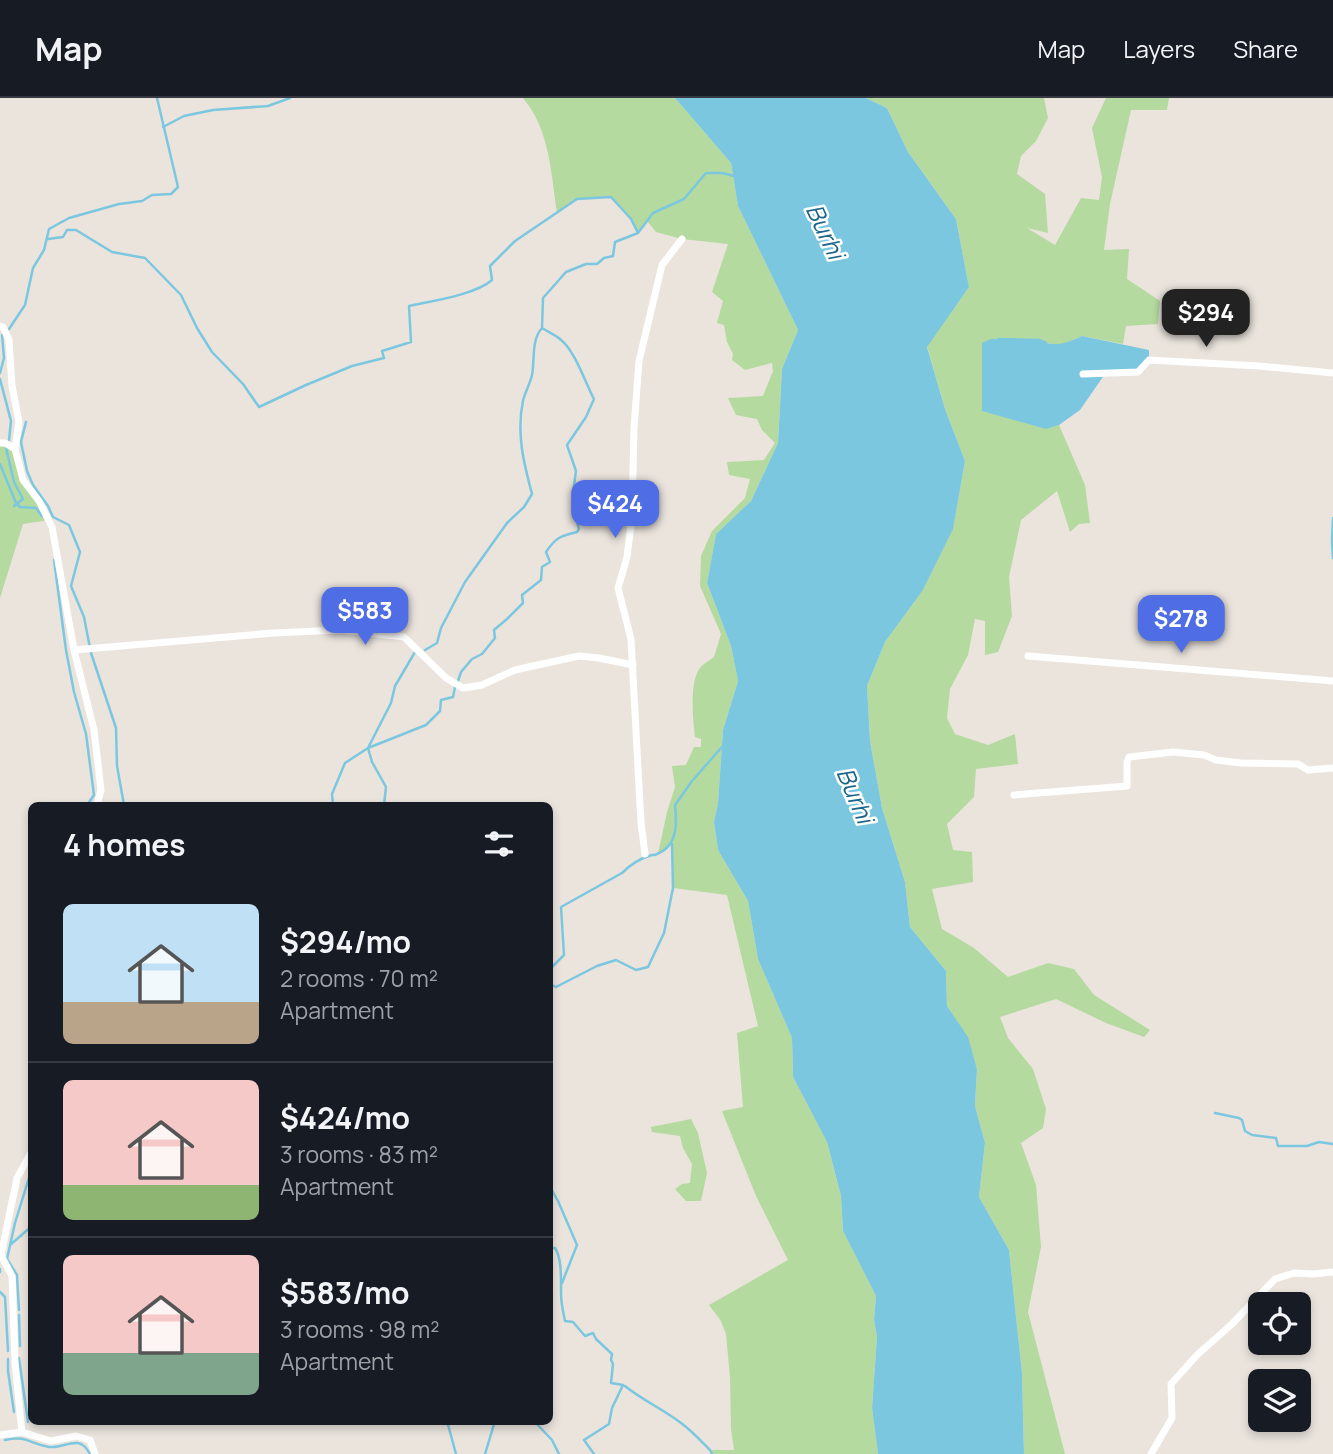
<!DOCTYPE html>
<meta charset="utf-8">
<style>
body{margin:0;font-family:Manrope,sans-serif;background:#242831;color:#f1f3f6;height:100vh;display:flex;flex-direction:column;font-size:26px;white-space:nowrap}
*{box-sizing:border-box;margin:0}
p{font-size:23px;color:#9ea1a6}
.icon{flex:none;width:38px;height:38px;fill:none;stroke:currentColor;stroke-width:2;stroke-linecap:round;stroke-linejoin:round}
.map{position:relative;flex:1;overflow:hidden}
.drawer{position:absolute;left:28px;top:704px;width:525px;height:623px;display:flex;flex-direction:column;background:#171b24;border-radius:10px;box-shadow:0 4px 10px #0003}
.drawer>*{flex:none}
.tools{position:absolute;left:1248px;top:1194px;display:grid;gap:14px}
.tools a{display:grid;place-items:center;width:63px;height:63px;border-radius:10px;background:#171b24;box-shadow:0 4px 10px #0003;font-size:35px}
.price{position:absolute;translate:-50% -60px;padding:0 16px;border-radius:14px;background:#4f6de5;color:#fff;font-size:23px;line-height:46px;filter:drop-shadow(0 2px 4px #0008)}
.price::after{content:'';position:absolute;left:50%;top:42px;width:21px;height:16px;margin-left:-10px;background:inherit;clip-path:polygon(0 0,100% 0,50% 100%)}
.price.selected{background:#222;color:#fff}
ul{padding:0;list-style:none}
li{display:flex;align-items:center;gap:21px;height:175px;padding:0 35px}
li+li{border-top:2px solid #363941}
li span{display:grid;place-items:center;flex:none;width:196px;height:140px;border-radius:10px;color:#555}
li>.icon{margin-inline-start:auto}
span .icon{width:84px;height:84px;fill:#fffc;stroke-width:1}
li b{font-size:30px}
h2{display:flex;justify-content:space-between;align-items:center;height:84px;padding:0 35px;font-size:30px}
header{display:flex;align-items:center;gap:42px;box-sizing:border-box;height:98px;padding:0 35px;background:#171b24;border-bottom:2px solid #363941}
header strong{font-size:33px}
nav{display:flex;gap:38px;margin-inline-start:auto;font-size:24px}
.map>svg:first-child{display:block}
.green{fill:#b4da9f}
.water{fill:#7cc7e0}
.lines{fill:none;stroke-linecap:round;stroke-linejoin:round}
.stream{stroke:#7cc7e0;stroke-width:2.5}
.minor{stroke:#fff;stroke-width:7}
.labels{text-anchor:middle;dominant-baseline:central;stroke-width:5;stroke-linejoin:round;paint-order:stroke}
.water-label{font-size:24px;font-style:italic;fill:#1d668a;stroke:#fff}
</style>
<header>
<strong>Map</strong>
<nav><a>Map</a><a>Layers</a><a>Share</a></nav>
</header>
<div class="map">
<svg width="1333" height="1356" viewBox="0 0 1333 1356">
<rect width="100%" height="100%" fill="#eae4dd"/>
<path class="green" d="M 523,0 L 675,0 L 731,65 L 738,108 L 798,232 L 782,271 L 778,345 L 751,403 L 716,436 L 707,485 L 731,548 L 738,583 L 723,632 L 718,705 L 714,724 L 718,752 L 748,803 L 758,861 L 792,940 L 793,979 L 827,1044 L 841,1098 L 843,1133 L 876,1198 L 874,1222 L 877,1239 L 872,1310 L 878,1356 L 712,1356 L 710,1352 L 734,1352 L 731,1331 L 730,1279 L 726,1236 L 721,1223 L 709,1207 L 788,1162 L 756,1098 L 722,1013 L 743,1009 L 737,935 L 758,928 L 727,797 L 673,790 L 672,746 L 658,756 L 667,714 L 675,689 L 672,668 L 686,667 L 694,649 L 701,649 L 701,641 L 695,639 C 693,622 689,584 700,570 C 703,566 710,562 714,559 L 721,536 L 700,488 L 701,458 L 712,433 L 745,400 L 750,381 L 729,377 L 727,364 L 764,362 L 775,345 L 762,332 L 757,321 L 736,317 L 728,300 L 763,298 L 773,273 L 772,265 L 745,272 L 732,262 L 733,256 L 727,244 L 724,227 L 717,225 L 723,203 L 712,194 L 728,146 L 682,141 L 656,134 L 647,123 L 638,135 L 631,121 L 610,99 L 577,101 L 557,115 C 551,75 550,32 523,0 Z
M 866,0 L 1044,0 L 1048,20 L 1036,43 L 1021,58 L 1017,76 L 1045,96 L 1048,135 L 1027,130 L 1055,147 L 1081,100 L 1099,102 L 1102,79 L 1092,30 L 1106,0 L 1169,0 L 1167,12 L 1131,12 L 1110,106 L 1104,152 L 1129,151 L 1127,181 L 1160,203 L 1158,226 L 1126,228 L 1123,246 L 1082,238 L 1062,247 L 1046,245 L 1039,242 L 991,241 L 1045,331 L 1059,327 L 1085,387 L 1090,425 L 1079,426 L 1070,434 L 1057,393 L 1021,422 L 1009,479 L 1012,518 L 998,554 L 985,557 L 985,523 L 975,521 L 968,557 L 950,591 L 947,620 L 955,636 L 988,647 L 1015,636 L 1018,666 L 976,671 L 974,699 L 947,726 L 953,752 L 972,754 L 973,784 L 932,791 L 942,831 L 974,850 L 1008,879 L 1048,865 L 1074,871 L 1094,897 L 1150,932 L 1144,939 L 1106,925 L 1056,901 L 1000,919 L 1008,940 L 1033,971 L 1046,1011 L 1043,1030 L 1021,1045 L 1036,1087 L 1041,1149 L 1028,1214 L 1065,1356 L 1024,1356 L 1022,1275 L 1009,1152 L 979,1099 L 985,1045 L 975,1008 L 977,971 L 967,939 L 947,908 L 946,873 L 910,829 L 905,784 L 882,710 L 870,643 L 867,588 L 885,544 L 923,492 L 953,430 L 965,363 L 945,311 L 927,248 L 969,189 L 956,121 L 908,54 L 887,10 Z
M 0,345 L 15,351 L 23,382 L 49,422 L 23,426 L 0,500 Z
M 691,1021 L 698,1035 L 707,1075 L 701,1103 L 686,1103 L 675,1091 L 682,1086 L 690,1085 L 692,1066 L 683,1050 L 680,1038 L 652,1034 L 651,1029 Z"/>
<path class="water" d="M 675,0 L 866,0 L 887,10 L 908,54 L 956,121 L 969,189 L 927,249 L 945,311 L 965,363 L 953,431 L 923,492 L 885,544 L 867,588 L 870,643 L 882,710 L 905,784 L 910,829 L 946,873 L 947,908 L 968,939 L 977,971 L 975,1008 L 985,1045 L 979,1099 L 1009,1152 L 1022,1275 L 1024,1356 L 878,1356 L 872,1310 L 877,1239 L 874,1222 L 876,1198 L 843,1133 L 841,1098 L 827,1044 L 793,979 L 792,940 L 758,861 L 748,803 L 718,752 L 714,724 L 718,705 L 723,632 L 738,583 L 731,548 L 707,485 L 716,436 L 751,403 L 778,345 L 782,271 L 798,232 L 738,108 L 731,65 Z
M 1082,238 L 1149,252 L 1149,262 L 1138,274 L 1105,276 L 1080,312 L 1059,327 L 1046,331 L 982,313 L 982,245 L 991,241 L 1039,242 C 1056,250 1066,245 1082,238 Z"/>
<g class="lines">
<path class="stream" d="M 163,29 L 184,18 L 213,12 L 268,8 L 290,0
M 48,141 L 63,139 L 67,132 L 76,132 L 112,154 L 145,160 L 181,197 L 197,230 L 212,254 L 243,286 L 259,309 L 306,287 L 352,268 L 384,260 L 382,253 L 411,244 L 409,208 C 431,203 475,197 492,182 L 490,168 L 515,143 L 577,101 L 611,99 L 631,121 L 638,135
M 9,231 L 25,207 L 33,170 L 44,152 L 49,131 L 69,120 L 119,106 L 142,103 L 152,97 L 171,96 L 178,89 L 157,0
M 998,241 L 1039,242 L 1046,245
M 0,275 L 4,260 L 2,237
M 0,281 L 11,323 L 9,342
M 26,324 L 21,344 L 27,373 L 33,387 L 48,408 L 53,419 L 69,427 L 80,454 L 71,488 L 84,519 L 90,550
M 6,350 L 14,384 L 23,401 L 14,408
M 0,366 L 16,405 L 20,409 L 36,410 L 42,418
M 1333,420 L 1332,443 L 1333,460
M 54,462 L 66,552 L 74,594 L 86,636 L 94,697 L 87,707
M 425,552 L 437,545 L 441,530 L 465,484 L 507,425 L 524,409 L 532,396 C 524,366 516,335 523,303 C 525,294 530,286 532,277 C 535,262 531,242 542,230
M 91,555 L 116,630 L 117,668 L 124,707
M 458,583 L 461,574 L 472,561 L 482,556 L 495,540 L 494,532 L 507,521 L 523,505 L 522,497 L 541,482 L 542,469 L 550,464 L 546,454 C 556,439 561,438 577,434 L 579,431 L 574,412 L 573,395 L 576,373 L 567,347 L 586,319 L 594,301 C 585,284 575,253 561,242 C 556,237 548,234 542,230 L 543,200 L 566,174 L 586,166 L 597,166 L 604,160 L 613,158 L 615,144 L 638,135 L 653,115 L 684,101 L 706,75 L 722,75 L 734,78
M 333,707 L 332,696 L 345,665 L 368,650 L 391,605 L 395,588 L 415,554
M 384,707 L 386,689 L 372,664 L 368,650 L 426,627 L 440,613 L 441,602 L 453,599 L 455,589
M 550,871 L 564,857 L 561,809 L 622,775 C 630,767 641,760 652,757 C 653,757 656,757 657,756 C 678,748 677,725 675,707 L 692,683 L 722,649
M 550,886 L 556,889 L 597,868 L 616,862 L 636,872 L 648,869 L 664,835 L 673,790 L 672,746
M 1215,1015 L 1239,1020 L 1242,1022 L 1245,1033 L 1252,1037 L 1276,1040 L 1278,1048 L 1307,1048 L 1319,1044 L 1333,1046
M 550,1089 L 558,1103 L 577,1147 L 562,1185
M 10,1147 L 32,1128
M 550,1150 L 555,1150 C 562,1160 561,1182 561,1195 C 561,1204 563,1214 565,1223 L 573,1224 L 585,1238 L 593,1235 L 596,1241 L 612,1256 L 611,1262 L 613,1266 L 611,1285 L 623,1287 L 612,1310 L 609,1326 L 584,1342 L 594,1356
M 0,1174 L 0,1171
M 0,1194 L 5,1199 L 8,1253
M 19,1212 L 17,1177 L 7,1161 L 15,1125 L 32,1070
M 19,1217 L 20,1248
M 19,1260 L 28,1324
M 8,1261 L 8,1273 L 14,1314
M 625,1288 C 642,1302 663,1311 681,1325 C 692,1333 701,1343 710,1352 L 712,1356
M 447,1323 L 456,1356
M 534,1323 L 552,1342 L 559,1356
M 5,1342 C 28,1337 29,1346 49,1349 C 59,1350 69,1344 78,1345 C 84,1346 87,1351 90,1356
M 485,1356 L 495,1323"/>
<path class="minor" d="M 0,228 L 3,229 L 9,242 L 12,288 L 19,324 L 15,351 L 23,382 L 39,403 L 52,429 L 74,552 L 94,632 L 101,692 L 97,707
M 1083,276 L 1138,274 L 1149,262 L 1259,268 L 1333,275
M 0,345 L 5,345 L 15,351
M 74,552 L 273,535 L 341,532 L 404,539 L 446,580 L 463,590 L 482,587 L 515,572 L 579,558 L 599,560 L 633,567
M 1028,558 L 1333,583
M 1014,697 L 1127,688 L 1127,664 L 1129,659 L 1173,654 L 1204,657 L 1216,662 L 1241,665 L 1298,666 L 1308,672 L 1333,670
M 645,756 L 641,725 L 631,541 L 618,490 L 627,459 L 632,419 L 634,330 L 639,263 L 662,167 L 682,141
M 22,1334 L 15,1265 L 12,1178 L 1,1157 L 17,1080 L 32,1053
M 0,1337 L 22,1334 L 51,1343 L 76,1338 L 90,1342 L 95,1356
M 1151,1356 L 1172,1320 L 1171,1286 L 1197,1257 L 1232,1226 L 1275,1181 L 1294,1175 L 1313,1176 L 1333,1174"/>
</g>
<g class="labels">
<g class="water-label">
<text transform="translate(826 133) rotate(65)">Burhi</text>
<text transform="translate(856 697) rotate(67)">Burhi</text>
</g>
</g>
</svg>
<div class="tools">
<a><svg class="icon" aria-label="locate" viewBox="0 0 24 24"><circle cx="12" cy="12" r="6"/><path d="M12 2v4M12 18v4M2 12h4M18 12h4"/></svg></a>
<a><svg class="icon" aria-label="layers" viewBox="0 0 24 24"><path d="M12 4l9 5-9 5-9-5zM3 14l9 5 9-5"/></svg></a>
</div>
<b class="price selected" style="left:1206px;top:251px">$294</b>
<b class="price" style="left:615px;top:442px">$424</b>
<b class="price" style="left:365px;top:549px">$583</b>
<b class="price" style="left:1181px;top:557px">$278</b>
<section class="drawer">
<h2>4 homes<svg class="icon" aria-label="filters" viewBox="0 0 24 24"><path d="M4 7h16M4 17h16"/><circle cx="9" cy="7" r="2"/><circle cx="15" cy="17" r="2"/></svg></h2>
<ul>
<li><span style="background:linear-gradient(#bfe0f5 70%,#b9a48a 0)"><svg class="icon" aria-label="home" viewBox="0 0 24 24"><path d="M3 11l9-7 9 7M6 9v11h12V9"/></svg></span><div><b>$294/mo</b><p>2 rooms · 70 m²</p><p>Apartment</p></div></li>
<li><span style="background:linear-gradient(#f6c9c9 75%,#8fb573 0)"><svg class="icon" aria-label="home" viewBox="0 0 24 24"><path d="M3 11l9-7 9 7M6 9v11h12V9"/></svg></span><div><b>$424/mo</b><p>3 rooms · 83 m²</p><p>Apartment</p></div></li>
<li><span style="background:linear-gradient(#f6c9c9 70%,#7fa58c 0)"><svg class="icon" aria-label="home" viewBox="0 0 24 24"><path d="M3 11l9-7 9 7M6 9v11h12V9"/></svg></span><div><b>$583/mo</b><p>3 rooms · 98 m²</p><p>Apartment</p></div></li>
</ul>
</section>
</div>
